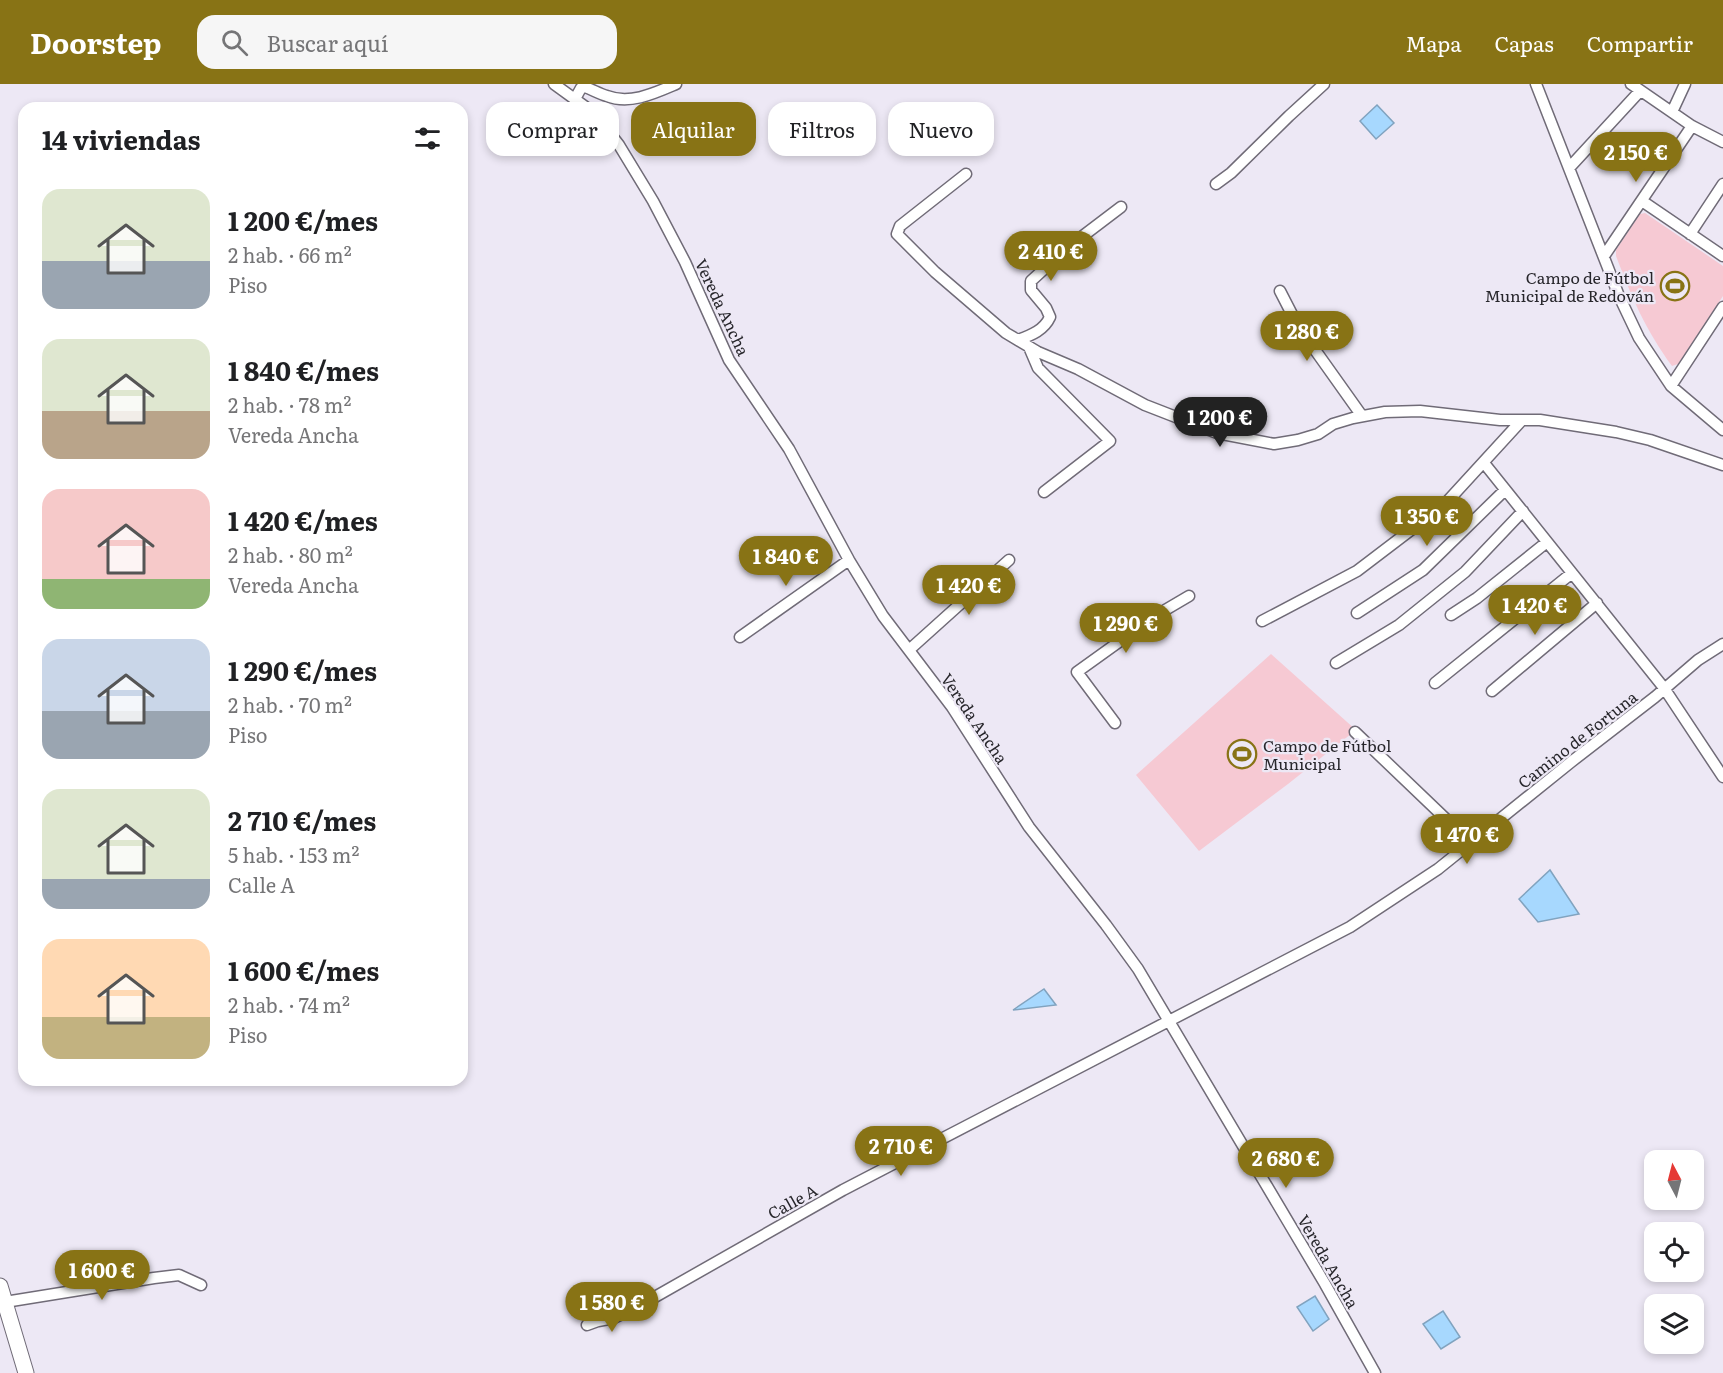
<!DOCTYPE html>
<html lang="es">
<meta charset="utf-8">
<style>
body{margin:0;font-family:Literata,serif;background:#f6f6f6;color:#202124;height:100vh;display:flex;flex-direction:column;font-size:22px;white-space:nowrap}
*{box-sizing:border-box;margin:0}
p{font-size:20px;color:#757577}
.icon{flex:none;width:33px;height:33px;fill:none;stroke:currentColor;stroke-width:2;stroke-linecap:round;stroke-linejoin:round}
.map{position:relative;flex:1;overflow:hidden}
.drawer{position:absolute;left:18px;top:18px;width:450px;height:984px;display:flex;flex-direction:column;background:#fff;border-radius:18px;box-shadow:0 3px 9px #0003}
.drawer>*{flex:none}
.banner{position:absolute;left:486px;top:18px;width:570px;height:54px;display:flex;gap:12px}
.needle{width:39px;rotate:353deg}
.fabs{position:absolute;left:1644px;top:1066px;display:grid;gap:12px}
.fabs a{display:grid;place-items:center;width:60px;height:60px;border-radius:12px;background:#fff;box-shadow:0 3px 9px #0003;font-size:30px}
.price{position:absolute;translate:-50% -51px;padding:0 14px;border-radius:21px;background:#887315;color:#fff;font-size:20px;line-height:39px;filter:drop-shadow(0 2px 3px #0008)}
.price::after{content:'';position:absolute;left:50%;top:36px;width:18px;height:14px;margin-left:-9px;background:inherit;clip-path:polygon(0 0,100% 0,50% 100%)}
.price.active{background:#222;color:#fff}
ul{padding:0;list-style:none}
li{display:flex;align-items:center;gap:18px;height:150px;padding:0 24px}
li span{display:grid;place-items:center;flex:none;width:168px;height:120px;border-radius:18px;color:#555}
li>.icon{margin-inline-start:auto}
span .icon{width:72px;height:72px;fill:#fffc;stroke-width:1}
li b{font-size:26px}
h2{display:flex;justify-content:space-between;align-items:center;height:72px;padding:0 24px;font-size:26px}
.pill{padding:0 21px;border-radius:18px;background:#fff;box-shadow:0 3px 9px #0003;font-size:21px;line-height:54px}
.pill.active{background:#887315;color:#fff}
header{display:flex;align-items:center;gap:36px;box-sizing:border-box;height:84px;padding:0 30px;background:#887315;color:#fff}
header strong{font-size:28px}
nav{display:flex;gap:33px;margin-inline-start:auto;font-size:21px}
.search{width:420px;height:54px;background:#f6f6f6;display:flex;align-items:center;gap:15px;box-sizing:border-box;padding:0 21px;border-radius:18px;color:#757577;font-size:22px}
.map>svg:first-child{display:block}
.green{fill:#f6c9d3}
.water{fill:#a7d8fe;stroke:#81a3bf;stroke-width:1.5}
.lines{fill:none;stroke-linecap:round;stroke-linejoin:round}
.minor-casing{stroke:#706b77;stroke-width:13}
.highway-casing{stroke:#706b77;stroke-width:17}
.minor{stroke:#fff;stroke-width:10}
.highway{stroke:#fff;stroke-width:15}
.labels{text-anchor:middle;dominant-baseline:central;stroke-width:4.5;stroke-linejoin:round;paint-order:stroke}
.poi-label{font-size:16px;fill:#27262b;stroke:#ede8f5;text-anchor:end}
.street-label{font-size:16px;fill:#27262b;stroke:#ede8f5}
</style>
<header>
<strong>Doorstep</strong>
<div class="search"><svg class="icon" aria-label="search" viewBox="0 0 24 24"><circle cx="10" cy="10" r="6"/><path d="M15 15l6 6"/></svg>Buscar aquí</div>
<nav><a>Mapa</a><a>Capas</a><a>Compartir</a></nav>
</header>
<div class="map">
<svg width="1723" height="1289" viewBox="0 0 1723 1289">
<rect width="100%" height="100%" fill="#ede8f5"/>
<path class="green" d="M 1645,129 L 1723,182 L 1723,212 L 1678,280 L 1672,282 C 1645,245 1632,214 1616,172 L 1616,166 L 1640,130 Z
M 1271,570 L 1356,646 L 1288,700 L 1199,767 L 1136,691 Z"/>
<path class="water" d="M 1377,21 L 1394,39 L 1376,55 L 1360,37 Z
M 1550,786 L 1579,830 L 1538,838 L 1519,815 Z
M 1044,905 L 1056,921 L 1013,926 Z
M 1315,1212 L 1329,1235 L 1313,1247 L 1297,1223 Z
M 1443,1227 L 1460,1253 L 1441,1265 L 1423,1240 Z"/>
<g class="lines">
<g class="minor-casing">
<path id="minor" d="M 554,0 L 587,24 L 598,34 L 619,61 L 653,117 L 685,178 L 729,276 L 789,365 L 849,476 L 883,532 L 952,623 L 1029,743 L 1106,841 L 1138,885 L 1325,1200 L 1375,1289
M 1536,0 L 1619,212 L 1639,254 L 1671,302 L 1723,346
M 1631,0 L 1692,42 L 1723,58
M 575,15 L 581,4 L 585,3 C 593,6 600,10 607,12 C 630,21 655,9 676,0
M 1672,28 L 1685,0
M 1569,84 L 1640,7
M 966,90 L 900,142 L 897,150 L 935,188 L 1006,249 L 1038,268 L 1078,285 L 1145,321 L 1217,349 L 1274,360 L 1298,356 L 1318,350 L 1333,340 L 1353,334 L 1385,328 L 1420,327 L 1500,336 L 1540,336 L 1616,348 L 1650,356 L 1723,381
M 1216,100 L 1231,89 L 1289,32 L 1324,0
M 1642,117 L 1723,172
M 1690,150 L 1723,100
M 1604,172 L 1692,42
M 1280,207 L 1298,242 L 1362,332
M 1018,256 C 1032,251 1044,246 1050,233 L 1046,224 L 1031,206 L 1031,197 L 1067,164 L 1121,123
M 1029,263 L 1038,284 L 1110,357 L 1044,408
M 1671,302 L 1723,223
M 1484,379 L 1664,604 L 1723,693
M 1357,529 L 1423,486 L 1505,406
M 1451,531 L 1477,514 L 1547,458
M 1262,537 L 1357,487 L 1445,420 L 1522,336
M 740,553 L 849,476
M 909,566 L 1009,476
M 1336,579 L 1399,541 L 1465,488 L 1523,427
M 1435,599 L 1572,489
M 1492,607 L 1597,519
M 1115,639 L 1077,588 L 1155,532 L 1189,512
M 1355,648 L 1471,759
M 5,1218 L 154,1194 L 179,1191 L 201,1201
M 584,1223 L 599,1229 L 612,1229
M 587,1241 L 598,1237 L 614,1234 L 639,1222 L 843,1106 L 1350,843 L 1438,785 L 1571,678 L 1655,613 L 1698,576 L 1723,560"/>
</g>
<g class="highway-casing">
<path id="highway" d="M 0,1202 L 26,1289"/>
</g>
<use href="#minor" class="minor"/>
<use href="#highway" class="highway"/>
</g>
<defs>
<g id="stadium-ring" transform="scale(1.5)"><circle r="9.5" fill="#ede8f5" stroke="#887315" stroke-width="1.5"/><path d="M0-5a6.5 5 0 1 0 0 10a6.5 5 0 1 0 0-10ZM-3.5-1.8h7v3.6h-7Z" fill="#887315"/></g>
</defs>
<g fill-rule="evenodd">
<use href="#stadium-ring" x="1675" y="202"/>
<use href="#stadium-ring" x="1242" y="670"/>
</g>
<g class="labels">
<g class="poi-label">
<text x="1654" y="193">Campo de Fútbol<tspan x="1654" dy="18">Municipal de Redován</tspan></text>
<text x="1263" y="661" text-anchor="start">Campo de Fútbol<tspan x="1263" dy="18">Municipal</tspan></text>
</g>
<g class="street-label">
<text transform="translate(723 223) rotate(65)">Vereda Ancha</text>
<text transform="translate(975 634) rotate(56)">Vereda Ancha</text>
<text transform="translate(1577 655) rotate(-38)">Camino de Fortuna</text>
<text transform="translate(792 1117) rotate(-29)">Calle A</text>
<text transform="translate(1329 1177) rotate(60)">Vereda Ancha</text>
</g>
</g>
</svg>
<div class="fabs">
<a><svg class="needle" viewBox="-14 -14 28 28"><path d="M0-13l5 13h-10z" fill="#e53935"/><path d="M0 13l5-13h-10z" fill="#757577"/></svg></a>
<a><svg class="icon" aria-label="locate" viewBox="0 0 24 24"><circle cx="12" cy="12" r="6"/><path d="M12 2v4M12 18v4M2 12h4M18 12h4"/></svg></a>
<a><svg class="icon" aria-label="layers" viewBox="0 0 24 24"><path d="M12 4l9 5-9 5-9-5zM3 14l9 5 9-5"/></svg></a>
</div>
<b class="price" style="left:1636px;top:99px">2 150 €</b>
<b class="price" style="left:1051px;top:198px">2 410 €</b>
<b class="price" style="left:1307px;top:278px">1 280 €</b>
<b class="price active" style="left:1220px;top:364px">1 200 €</b>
<b class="price" style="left:1427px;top:463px">1 350 €</b>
<b class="price" style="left:786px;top:503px">1 840 €</b>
<b class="price" style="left:969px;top:532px">1 420 €</b>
<b class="price" style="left:1535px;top:552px">1 420 €</b>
<b class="price" style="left:1126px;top:570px">1 290 €</b>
<b class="price" style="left:1467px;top:781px">1 470 €</b>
<b class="price" style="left:901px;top:1093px">2 710 €</b>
<b class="price" style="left:1286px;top:1105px">2 680 €</b>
<b class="price" style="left:102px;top:1217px">1 600 €</b>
<b class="price" style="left:612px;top:1249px">1 580 €</b>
<div class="banner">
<a class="pill">Comprar</a>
<a class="pill active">Alquilar</a>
<a class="pill">Filtros</a>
<a class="pill">Nuevo</a>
</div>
<section class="drawer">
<h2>14 viviendas<svg class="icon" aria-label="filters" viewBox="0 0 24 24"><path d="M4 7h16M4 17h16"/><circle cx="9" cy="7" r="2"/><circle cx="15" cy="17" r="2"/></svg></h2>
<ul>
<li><span style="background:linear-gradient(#dfe7d0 60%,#9aa5b1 0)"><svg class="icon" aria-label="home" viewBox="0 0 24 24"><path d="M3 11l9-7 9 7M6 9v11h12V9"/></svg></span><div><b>1 200 €/mes</b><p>2 hab. · 66 m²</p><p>Piso</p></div></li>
<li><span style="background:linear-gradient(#dfe7d0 60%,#b9a48a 0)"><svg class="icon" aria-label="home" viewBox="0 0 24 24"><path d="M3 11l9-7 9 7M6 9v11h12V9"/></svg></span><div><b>1 840 €/mes</b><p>2 hab. · 78 m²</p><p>Vereda Ancha</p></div></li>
<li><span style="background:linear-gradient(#f6c9c9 75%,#8fb573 0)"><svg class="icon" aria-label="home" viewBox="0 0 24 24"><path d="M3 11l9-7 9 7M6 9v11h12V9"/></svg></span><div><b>1 420 €/mes</b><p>2 hab. · 80 m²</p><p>Vereda Ancha</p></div></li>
<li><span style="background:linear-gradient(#c9d6e8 60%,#9aa5b1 0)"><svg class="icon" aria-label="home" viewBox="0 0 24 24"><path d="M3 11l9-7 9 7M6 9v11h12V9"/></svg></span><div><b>1 290 €/mes</b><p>2 hab. · 70 m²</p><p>Piso</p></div></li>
<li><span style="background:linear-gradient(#dfe7d0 75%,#9aa5b1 0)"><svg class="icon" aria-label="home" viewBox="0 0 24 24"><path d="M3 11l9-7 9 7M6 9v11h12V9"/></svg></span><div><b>2 710 €/mes</b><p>5 hab. · 153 m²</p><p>Calle A</p></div></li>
<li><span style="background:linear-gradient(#ffd9b3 65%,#c2b280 0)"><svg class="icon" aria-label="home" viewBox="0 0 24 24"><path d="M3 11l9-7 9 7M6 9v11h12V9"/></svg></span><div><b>1 600 €/mes</b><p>2 hab. · 74 m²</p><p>Piso</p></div></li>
</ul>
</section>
</div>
